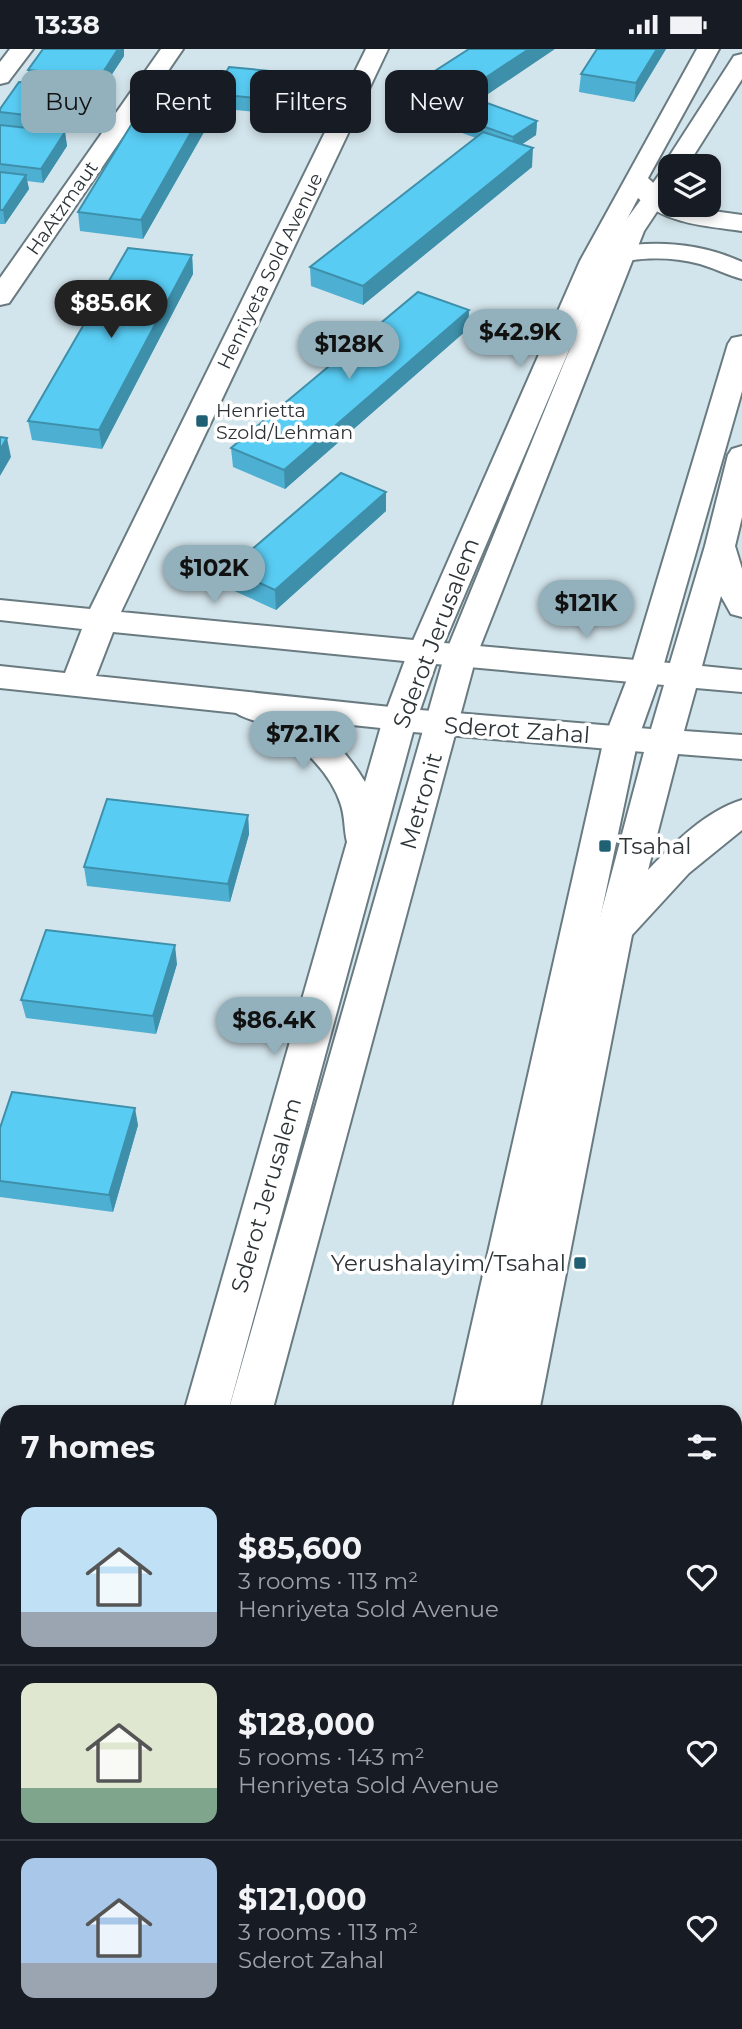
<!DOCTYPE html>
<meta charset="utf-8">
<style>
body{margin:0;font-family:Montserrat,sans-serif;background:#242831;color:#f1f3f6;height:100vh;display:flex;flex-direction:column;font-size:26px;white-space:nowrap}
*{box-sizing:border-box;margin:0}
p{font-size:23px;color:#9ea1a6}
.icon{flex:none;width:38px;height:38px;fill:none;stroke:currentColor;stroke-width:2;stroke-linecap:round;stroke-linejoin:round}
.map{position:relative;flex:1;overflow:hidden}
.sheet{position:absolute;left:0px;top:1356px;width:742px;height:625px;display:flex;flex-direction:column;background:#171b24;border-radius:21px 21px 0 0;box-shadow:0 4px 10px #0003}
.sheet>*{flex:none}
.hud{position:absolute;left:21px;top:21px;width:700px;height:63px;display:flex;gap:14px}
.tools{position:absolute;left:658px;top:105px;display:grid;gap:14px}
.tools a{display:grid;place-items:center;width:63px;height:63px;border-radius:14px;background:#171b24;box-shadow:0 4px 10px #0003;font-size:35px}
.price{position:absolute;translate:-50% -60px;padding:0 16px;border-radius:24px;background:#92b1bc;color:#111;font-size:23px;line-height:46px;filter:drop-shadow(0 2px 4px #0008)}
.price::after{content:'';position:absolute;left:50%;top:42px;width:21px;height:16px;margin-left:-10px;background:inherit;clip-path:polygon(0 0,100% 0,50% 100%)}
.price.selected{background:#222;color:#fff}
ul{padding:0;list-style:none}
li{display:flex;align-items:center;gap:21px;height:175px;padding:0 21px}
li+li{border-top:2px solid #363941}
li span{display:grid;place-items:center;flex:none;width:196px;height:140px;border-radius:14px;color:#555}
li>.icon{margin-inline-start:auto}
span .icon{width:84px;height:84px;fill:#fffc;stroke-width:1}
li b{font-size:30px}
h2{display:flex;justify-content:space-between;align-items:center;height:84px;padding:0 21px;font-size:30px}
.chip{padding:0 24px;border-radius:14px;background:#171b24;box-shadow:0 4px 10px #0003;font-size:24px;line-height:63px}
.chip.selected{background:#92b1bc;color:#111}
.status{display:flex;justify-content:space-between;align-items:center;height:49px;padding:0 35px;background:#171b24;direction:ltr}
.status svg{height:19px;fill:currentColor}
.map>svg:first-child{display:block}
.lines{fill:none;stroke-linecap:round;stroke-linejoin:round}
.minor-casing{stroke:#697a80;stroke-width:4}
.major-casing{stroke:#697a80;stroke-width:4}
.minor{fill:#fff;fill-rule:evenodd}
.major{fill:#fff;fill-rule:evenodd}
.wall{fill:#4dafd1}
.shaded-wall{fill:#3e8faa}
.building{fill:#59ccf3;stroke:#3e8faa;stroke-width:2}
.poi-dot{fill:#1f6074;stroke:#fff;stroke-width:2.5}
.labels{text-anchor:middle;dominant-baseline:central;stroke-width:7;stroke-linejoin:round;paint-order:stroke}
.far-street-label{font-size:19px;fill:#2d3437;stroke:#fff}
.far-poi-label{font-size:19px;fill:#2d3437;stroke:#fff;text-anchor:start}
.street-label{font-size:23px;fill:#2d3437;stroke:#fff}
.poi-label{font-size:23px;fill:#2d3437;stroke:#fff;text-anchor:start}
</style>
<div class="status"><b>13:38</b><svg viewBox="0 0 49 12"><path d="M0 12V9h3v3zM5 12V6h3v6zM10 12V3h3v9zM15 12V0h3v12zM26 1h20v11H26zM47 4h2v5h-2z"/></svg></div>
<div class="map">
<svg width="742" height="1980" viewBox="0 0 742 1980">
<rect width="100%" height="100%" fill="#d3e5ec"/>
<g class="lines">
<g class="minor-casing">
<path id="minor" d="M 10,0 L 33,0 L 8,33 L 0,35 L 0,13 Z
M 161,0 L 183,0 L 9,254 L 0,256 L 0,229 Z
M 366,0 L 388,0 L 121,563 L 424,592 L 435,595 L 440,603 L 435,611 L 424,614 L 113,583 L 96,627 L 400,659 L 412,662 L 417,670 L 412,678 L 400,681 L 0,639 L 0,617 L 65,624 L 82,580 L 0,571 L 0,551 L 90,560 Z
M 742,5 L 742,30 L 687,117 L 670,117 L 670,143 L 644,182 L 476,608 L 272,1363 L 228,1363 L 444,608 L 618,182 L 664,119 L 663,117 L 734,7 Z
M 742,287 L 742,342 L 661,625 L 638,690 L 496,1363 L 452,1363 L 604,690 L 629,625 L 728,295 L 732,289 Z
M 0,1438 L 7,1439 L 7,1580 L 0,1583 Z
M 735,1505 L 742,1505 L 742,1551 L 735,1551 Z
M 0,1648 L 7,1649 L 7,1699 L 0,1698 Z
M 81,1974 L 135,1974 L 134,1980 L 80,1980 Z
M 351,1974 L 405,1974 L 404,1980 L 350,1980 Z
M 631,1974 L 685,1974 L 686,1980 L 632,1980 Z"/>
</g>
<g class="major-casing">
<path id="major" d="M 697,0 L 719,0 L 648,129 L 670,150 L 670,156 L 742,166 L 742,182 C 706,177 666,175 638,149 L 612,199 C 656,191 700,194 742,213 L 742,230 C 727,226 714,219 700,215 C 669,207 635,208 605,217 L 444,594 L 670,614 L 705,497 L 728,406 L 732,400 L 742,397 L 742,468 L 735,497 L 742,520 L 742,568 L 731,565 L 721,547 L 702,617 L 742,621 L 742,643 L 696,639 L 684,682 L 742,686 L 742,710 L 678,705 L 648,821 C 674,794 706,762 742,751 L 742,781 L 689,824 L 632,886 L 539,1363 L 495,1363 L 596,883 L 644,703 L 413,683 L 228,1363 L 184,1363 L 347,793 C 344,781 345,768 341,756 C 331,723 298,692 268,677 C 253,670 234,668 226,654 L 230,646 C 245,642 253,646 267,651 C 309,667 342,694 365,733 L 383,670 L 408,603 L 580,212 ZM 436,615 L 664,636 L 651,680 L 420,661 Z
M 25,1974 L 79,1974 L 78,1980 L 24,1980 Z
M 410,1974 L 464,1974 L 463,1980 L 409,1980 Z"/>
</g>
<use href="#minor" class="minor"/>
<use href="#major" class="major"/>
</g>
<path class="wall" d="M 43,0 L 124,0 L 124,7 L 101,42 L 88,41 L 90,54 L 70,84 L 65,84 L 67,97 L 43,134 L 27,132 L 29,140 L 5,175 L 0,175 L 0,60 L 30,34 L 28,21 Z
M 469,0 L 479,51 L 537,72 L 536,86 L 522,95 L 532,118 L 363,256 L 311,237 L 310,218 L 476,89 L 451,80 L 451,66 L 460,60 L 423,48 L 424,29 Z
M 597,0 L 666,0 L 634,53 L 579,43 L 581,25 Z
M 291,24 L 292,38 L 278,65 L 215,59 L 216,62 L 143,190 L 80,182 L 78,163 L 214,44 Z
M 192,206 L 193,225 L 102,400 L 32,391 L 28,372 Z
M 469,261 L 468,280 L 285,440 L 233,418 L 231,399 Z
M 386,443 L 386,462 L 276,561 L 230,540 L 229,520 Z
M 248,766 L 249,785 L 230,853 L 87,837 L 84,818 Z
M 177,915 L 156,985 L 26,969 L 21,951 Z
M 138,1076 L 113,1163 L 0,1148 L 0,1079 Z"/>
<path class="shaded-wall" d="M 118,0 L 124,0 L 124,7 L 101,42 L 100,28 Z
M 529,0 L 555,0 L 463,62 L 464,43 Z
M 657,0 L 666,0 L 634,53 L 636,34 Z
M 291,24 L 292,38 L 278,65 L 277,51 Z
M 88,41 L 90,54 L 70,84 L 68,71 Z
M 214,43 L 216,62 L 143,190 L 141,171 Z
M 537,72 L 536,86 L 512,102 L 513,88 Z
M 65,83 L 67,97 L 43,134 L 41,120 Z
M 533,99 L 532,118 L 363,256 L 363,237 Z
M 26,126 L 29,140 L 5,175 L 3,161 Z
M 192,206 L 193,225 L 102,400 L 99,381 Z
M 469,261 L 468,280 L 285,440 L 284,421 Z
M 7,389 L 11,408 L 0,427 L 0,401 Z
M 386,443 L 386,462 L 276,561 L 275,541 Z
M 248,766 L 249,785 L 230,853 L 228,835 Z
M 175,896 L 177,915 L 156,985 L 153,967 Z
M 135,1059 L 138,1076 L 113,1163 L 109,1146 Z"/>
<path class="building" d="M 43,0 L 118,0 L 100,28 L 28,21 Z
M 469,0 L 529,0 L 464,43 L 424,29 Z
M 597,0 L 657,0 L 636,34 L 581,25 Z
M 229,18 L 291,24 L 277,51 L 214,45 Z
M 19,33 L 88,41 L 68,71 L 0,63 L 0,60 Z
M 155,37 L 214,43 L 141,171 L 78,163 Z
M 476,50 L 537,72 L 513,88 L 451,66 Z
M 0,76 L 65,83 L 41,120 L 0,115 Z
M 483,83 L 533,99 L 363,237 L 310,218 Z
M 0,123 L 26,126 L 3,161 L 0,161 Z
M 128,199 L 192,206 L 99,381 L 28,372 Z
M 418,243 L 469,261 L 284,421 L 231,399 Z
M 0,388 L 7,389 L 0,401 Z
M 341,424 L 386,443 L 275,541 L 229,520 Z
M 107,750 L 248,766 L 228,835 L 84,818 Z
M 46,881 L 175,896 L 153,967 L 21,951 Z
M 12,1043 L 135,1059 L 109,1146 L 0,1132 L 0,1079 Z
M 563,1974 L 565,1974 L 603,1980 L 563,1980 Z"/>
<g class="poi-dot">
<rect x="195" y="365" width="14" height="14" rx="3.5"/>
<rect x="598" y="790" width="14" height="14" rx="3.5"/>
<rect x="573" y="1207" width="14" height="14" rx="3.5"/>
</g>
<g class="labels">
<g class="far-street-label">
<text transform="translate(62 159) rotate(-55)">HaAtzmaut</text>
<text transform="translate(270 222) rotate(-64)">Henriyeta Sold Avenue</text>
</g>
<g class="far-poi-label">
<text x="216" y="361">Henrietta<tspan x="216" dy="22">Szold/Lehman</tspan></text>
</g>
<g class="street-label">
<text transform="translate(436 584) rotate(-69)">Sderot Jerusalem</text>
<text transform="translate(517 681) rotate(4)">Sderot Zahal</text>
<text transform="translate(421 752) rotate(-74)">Metronit</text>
<text transform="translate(266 1146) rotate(-74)">Sderot Jerusalem</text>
</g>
<g class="poi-label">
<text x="619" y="797">Tsahal</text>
<text x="566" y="1214" text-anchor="end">Yerushalayim/Tsahal</text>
</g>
</g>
</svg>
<div class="tools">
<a><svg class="icon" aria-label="layers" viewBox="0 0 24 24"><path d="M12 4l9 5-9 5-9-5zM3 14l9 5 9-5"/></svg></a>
</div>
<b class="price selected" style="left:111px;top:291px">$85.6K</b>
<b class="price" style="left:520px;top:320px">$42.9K</b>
<b class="price" style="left:349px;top:332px">$128K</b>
<b class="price" style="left:214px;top:556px">$102K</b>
<b class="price" style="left:586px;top:591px">$121K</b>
<b class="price" style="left:303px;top:722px">$72.1K</b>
<b class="price" style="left:274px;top:1008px">$86.4K</b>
<div class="hud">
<a class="chip selected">Buy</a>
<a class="chip">Rent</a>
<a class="chip">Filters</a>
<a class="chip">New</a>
</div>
<section class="sheet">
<h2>7 homes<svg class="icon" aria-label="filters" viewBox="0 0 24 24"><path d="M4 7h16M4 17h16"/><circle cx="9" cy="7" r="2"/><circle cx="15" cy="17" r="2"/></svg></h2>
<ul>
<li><span style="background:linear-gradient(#bfe0f5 75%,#9aa5b1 0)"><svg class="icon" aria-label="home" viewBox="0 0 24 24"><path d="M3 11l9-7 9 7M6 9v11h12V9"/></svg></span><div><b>$85,600</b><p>3 rooms · 113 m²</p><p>Henriyeta Sold Avenue</p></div><svg class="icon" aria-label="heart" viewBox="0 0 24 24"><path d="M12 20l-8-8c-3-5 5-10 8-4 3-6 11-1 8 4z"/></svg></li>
<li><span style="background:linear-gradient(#dfe7d0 75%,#7fa58c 0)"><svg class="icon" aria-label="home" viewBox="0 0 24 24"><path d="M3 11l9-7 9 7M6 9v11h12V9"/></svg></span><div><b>$128,000</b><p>5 rooms · 143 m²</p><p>Henriyeta Sold Avenue</p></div><svg class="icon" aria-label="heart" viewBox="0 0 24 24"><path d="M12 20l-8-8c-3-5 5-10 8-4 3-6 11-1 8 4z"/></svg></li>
<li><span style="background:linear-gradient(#a9c7e8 75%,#9aa5b1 0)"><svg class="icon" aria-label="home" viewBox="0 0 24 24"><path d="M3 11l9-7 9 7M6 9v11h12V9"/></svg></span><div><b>$121,000</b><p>3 rooms · 113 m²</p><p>Sderot Zahal</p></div><svg class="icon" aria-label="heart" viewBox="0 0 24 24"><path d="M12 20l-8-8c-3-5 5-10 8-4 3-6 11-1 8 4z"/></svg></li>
</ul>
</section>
</div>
